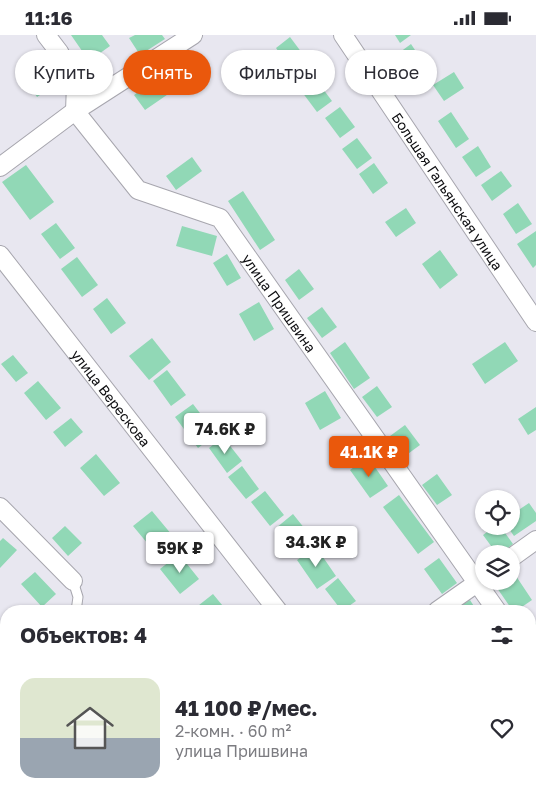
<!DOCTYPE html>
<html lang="ru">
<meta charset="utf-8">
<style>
body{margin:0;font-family:"Golos Text",sans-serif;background:#f2f2f3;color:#2b2b33;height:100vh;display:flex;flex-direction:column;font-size:19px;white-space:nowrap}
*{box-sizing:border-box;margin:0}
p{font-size:16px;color:#7c7c81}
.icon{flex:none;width:28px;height:28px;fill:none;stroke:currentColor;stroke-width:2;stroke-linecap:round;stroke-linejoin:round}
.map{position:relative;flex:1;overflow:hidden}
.panel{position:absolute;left:0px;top:570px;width:536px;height:195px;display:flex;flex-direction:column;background:#fff;border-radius:20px 20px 0 0;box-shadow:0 1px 4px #0004}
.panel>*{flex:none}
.hud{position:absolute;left:15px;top:15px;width:506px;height:45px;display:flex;gap:10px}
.fabs{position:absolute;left:475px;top:455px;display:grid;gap:10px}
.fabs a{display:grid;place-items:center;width:45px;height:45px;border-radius:50%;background:#fff;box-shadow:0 1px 4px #0004;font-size:25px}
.price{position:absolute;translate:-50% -42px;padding:0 11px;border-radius:5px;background:#fff;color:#222;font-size:16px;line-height:32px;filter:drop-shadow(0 1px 2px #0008)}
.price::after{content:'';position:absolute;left:50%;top:30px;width:15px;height:11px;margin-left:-8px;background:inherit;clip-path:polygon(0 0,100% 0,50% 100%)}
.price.on{background:#ea580c;color:#fff}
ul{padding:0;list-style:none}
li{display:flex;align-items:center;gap:15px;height:125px;padding:0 20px}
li+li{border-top:1px solid #e1e1e2}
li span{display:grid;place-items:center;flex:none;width:140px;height:100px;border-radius:15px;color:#555}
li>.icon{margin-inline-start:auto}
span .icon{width:60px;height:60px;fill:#fffc;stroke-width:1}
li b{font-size:21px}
h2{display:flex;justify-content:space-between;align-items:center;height:60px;padding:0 20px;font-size:21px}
.chip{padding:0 18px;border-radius:22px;background:#fff;box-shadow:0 1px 4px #0004;font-size:18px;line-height:45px}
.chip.on{background:#ea580c;color:#fff}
.status{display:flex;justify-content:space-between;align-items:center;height:35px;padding:0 25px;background:#fff;direction:ltr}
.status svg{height:14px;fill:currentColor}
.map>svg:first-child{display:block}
.building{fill:#91d8b6}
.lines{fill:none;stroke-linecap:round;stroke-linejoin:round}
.lane-casing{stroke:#a7a6ae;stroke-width:11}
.street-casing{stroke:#a7a6ae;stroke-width:20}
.lane{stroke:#fff;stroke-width:9}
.street{stroke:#fff;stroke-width:18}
.labels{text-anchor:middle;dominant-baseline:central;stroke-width:4;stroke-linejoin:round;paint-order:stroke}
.street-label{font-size:14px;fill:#0e0e11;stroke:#f5f4fd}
</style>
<div class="status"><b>11:16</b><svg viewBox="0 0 49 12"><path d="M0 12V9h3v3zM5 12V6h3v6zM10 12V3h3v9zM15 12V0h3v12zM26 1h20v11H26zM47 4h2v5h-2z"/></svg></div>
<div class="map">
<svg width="536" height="765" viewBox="0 0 536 765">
<rect width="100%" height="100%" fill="#e8e7f0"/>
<path class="building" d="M 71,0 L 102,0 L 110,11 L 89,26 Z
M 135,0 L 162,0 L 165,4 L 140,20 L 129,3 Z
M 395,0 L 411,0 L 400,8 Z
M 290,2 L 305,22 L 290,33 L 276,13 Z
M 411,9 L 425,30 L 409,40 L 396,20 Z
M 194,23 L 201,35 L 185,45 L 178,33 Z
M 41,29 L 55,50 L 37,62 L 23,41 Z
M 169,36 L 180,51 L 145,75 L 134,60 Z
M 454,37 L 464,53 L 444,66 L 433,50 Z
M 317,46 L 332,66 L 317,77 L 302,57 Z
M 340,72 L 355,92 L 340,103 L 325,83 Z
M 451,77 L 469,104 L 456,113 L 438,86 Z
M 357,103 L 372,123 L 357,134 L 342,114 Z
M 478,111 L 491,132 L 476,142 L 462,122 Z
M 192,122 L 202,136 L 176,155 L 166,141 Z
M 374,128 L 388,148 L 373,159 L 359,139 Z
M 26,130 L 54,167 L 30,185 L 2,147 Z
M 501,136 L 512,151 L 492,166 L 481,150 Z
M 243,156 L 275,205 L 260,215 L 228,166 Z
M 518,168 L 532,189 L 516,199 L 503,179 Z
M 406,173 L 416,188 L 396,202 L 385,187 Z
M 56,188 L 75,213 L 60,224 L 41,199 Z
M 182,191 L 217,201 L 212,221 L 176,211 Z
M 536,196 L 536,230 L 533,233 L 517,209 Z
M 440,215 L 458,240 L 440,254 L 422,229 Z
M 227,219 L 241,243 L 227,251 L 213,228 Z
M 77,222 L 98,250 L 82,262 L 61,234 Z
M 299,234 L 314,254 L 299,265 L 285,245 Z
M 107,263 L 126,288 L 111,299 L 93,274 Z
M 259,267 L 274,294 L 254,306 L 239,279 Z
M 322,272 L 337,292 L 322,303 L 307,283 Z
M 152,303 L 171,327 L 149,345 L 129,321 Z
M 345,307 L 370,343 L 354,354 L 330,318 Z
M 505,307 L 518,326 L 485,349 L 472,329 Z
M 13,320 L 28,338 L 16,347 L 1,329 Z
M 167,335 L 186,360 L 171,371 L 153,346 Z
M 38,346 L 61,373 L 46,385 L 24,358 Z
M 377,351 L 392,372 L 377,382 L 362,362 Z
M 325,356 L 341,383 L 320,395 L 305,368 Z
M 193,369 L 216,399 L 198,413 L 175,382 Z
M 536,372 L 536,395 L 528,400 L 518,384 Z
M 71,383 L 83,397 L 65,412 L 53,397 Z
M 405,390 L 420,410 L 405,421 L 390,401 Z
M 223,402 L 242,426 L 227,438 L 209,413 Z
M 96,419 L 120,448 L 104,461 L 80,433 Z
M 368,422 L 388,451 L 370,463 L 350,435 Z
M 242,431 L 259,454 L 246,464 L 228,442 Z
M 437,439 L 452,460 L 437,470 L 422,450 Z
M 265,456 L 284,480 L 270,491 L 251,467 Z
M 399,460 L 434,507 L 418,519 L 383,472 Z
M 529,468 L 536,478 L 536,486 L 514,501 L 507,491 L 511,491 L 511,480 Z
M 152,476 L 172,500 L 153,515 L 133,491 Z
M 293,479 L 317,509 L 299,522 L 276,493 Z
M 65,491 L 82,508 L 68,521 L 52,503 Z
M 495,491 L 500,491 L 513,509 L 500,519 L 497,519 L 483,500 Z
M 3,503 L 17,515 L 0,533 L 0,506 Z
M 316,512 L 336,541 L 317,554 L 297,525 Z
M 179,519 L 199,544 L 180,559 L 160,534 Z
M 439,523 L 457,548 L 442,559 L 424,534 Z
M 35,537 L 56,559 L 42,572 L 21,549 Z
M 516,541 L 532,565 L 516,576 L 513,576 L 497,553 L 508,546 L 511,546 L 511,544 Z
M 338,543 L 356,566 L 342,576 L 325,554 Z
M 213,559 L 227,576 L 197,576 L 194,574 Z
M 470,565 L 477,576 L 453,576 Z
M 536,588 L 536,611 L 530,603 L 530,592 Z
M 0,601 L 6,606 L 6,623 L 0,618 Z
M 530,660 L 536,669 L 536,674 L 530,678 Z
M 56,759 L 63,759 L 67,765 L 47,765 Z
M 462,759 L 489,759 L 494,765 L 466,765 Z"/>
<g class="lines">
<g class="lane-casing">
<path id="lane" d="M 73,546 L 78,562 L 76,576"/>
</g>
<g class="street-casing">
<g id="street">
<path id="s1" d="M 46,0 L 59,17 L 76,49 L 75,76 L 138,155 L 220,183 L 497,576"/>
<path id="s2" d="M 343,0 L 536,287"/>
<path d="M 0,132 L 75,76 L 193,0"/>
<path id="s3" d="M 0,220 L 278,576"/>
<path d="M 0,472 L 73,546"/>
<path d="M 511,523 L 536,505"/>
<path d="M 437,576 L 484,543"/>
<path d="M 530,623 L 536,632"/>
<path d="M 0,640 L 6,645"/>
<path d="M 410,759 L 414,765"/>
<path d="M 160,765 L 170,759"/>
</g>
</g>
<use href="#lane" class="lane"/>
<use href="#street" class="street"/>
</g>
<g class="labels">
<g class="street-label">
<text stroke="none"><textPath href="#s2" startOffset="188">Большая Гальянская улица</textPath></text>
<text stroke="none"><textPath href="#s1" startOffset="376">улица Пришвина</textPath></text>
<text stroke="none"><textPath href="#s3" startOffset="181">улица Верескова</textPath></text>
</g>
</g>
</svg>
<div class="fabs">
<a><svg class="icon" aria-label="locate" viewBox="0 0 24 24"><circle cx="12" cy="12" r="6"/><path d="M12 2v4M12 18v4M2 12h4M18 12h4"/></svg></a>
<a><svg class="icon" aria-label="layers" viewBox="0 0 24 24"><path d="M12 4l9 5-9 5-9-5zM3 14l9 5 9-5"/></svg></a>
</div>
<b class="price" style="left:225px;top:420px">74.6K ₽</b>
<b class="price on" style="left:369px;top:443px">41.1K ₽</b>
<b class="price" style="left:316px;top:533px">34.3K ₽</b>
<b class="price" style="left:180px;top:539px">59K ₽</b>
<div class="hud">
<a class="chip">Купить</a>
<a class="chip on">Снять</a>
<a class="chip">Фильтры</a>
<a class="chip">Новое</a>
</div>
<section class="panel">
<h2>Объектов: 4<svg class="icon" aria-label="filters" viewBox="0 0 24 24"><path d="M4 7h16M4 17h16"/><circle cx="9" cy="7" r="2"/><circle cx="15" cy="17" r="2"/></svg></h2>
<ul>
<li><span style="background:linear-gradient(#dfe7d0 60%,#9aa5b1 0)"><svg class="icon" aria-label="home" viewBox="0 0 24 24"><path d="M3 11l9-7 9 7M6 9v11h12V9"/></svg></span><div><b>41 100 ₽/мес.</b><p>2-комн. · 60 m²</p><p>улица Пришвина</p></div><svg class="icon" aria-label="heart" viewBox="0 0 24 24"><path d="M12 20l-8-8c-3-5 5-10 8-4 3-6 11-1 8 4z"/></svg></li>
</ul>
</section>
</div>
